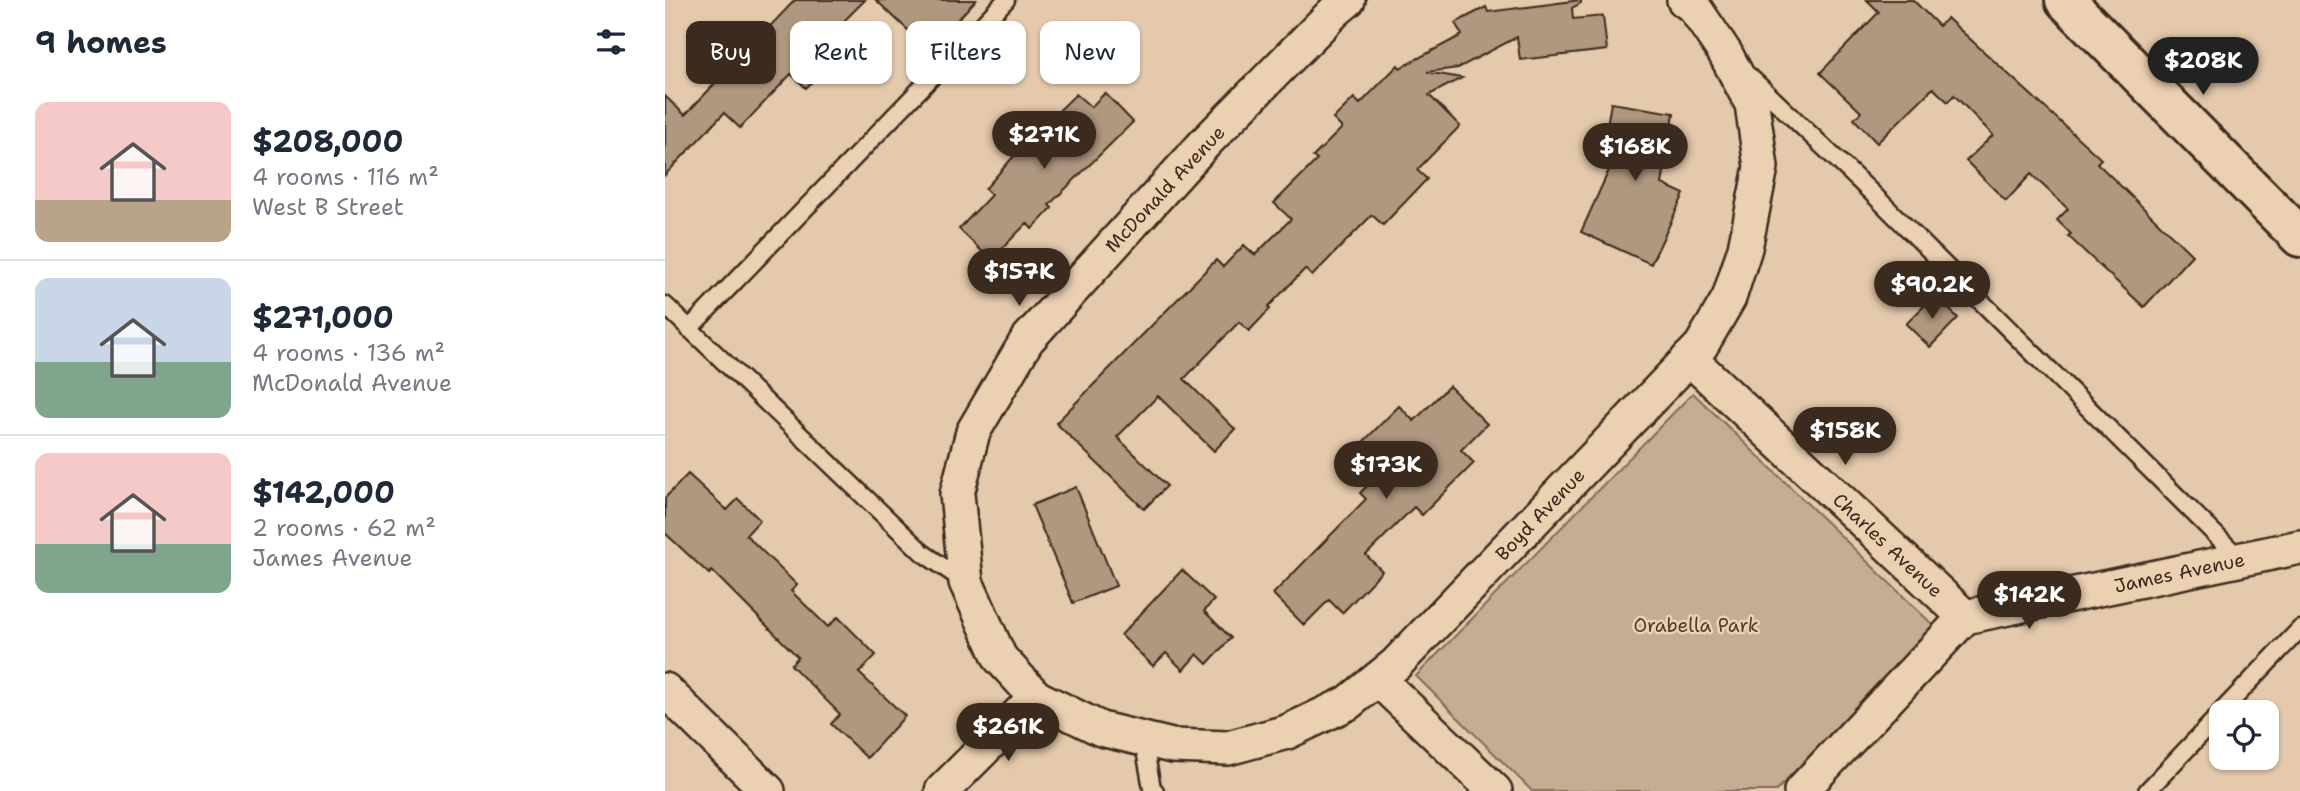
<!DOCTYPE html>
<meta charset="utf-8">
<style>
body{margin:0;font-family:"Shantell Sans",sans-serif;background:#f6f6f7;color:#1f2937;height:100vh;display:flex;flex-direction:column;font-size:26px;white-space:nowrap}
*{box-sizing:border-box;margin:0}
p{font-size:23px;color:#747a83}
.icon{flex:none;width:38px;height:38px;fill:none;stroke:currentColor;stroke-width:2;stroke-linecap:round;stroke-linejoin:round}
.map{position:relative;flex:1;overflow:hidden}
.drawer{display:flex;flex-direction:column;background:#fff;width:665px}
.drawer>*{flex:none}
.banner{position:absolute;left:21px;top:21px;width:665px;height:63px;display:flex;gap:14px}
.buttons{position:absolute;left:1544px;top:700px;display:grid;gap:14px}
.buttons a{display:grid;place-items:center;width:70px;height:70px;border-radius:14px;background:#fff;box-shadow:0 2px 5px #0004;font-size:35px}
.price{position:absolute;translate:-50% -60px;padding:0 16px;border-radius:24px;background:#3b2a1e;color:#fff;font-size:23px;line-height:46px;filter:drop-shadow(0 2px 4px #0008)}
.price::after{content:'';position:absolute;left:50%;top:42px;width:21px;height:16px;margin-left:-10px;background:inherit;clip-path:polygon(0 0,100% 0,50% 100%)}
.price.selected{background:#222;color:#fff}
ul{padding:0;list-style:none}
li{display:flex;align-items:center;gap:21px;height:175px;padding:0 35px}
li+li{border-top:2px solid #e0e1e3}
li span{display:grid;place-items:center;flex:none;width:196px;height:140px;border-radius:14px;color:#555}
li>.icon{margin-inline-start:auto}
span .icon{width:84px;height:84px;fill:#fffc;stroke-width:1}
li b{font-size:30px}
h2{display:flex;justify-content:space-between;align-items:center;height:84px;padding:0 35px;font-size:30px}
.tag{padding:0 24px;border-radius:14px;background:#fff;box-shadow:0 2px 5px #0004;font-size:24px;line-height:63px}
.tag.selected{background:#3b2a1e;color:#fff}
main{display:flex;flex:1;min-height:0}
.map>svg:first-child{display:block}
.park{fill:#c5ac92;stroke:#806b58;stroke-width:2}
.building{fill:#b09880;stroke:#3b2a1e;stroke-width:2}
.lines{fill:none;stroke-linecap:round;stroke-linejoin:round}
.lane-casing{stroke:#3b2a1e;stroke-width:21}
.street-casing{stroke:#3b2a1e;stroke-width:38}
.secondary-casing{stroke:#3b2a1e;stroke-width:44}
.lane{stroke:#ebd0b2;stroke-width:16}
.street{stroke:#ebd0b2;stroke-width:33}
.secondary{stroke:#ebd0b2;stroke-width:38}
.labels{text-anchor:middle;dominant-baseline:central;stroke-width:5;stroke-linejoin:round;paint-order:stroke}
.street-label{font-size:19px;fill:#3b2a1e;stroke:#ebd0b2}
.park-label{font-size:19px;fill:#503e2f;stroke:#ebd0b2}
</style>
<main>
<section class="drawer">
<h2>9 homes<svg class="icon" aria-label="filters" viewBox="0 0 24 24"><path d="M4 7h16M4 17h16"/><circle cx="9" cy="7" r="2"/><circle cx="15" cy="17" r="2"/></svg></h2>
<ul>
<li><span style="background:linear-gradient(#f6c9c9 70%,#b9a48a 0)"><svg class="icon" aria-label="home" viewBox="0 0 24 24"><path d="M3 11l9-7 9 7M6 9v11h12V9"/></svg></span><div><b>$208,000</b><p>4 rooms · 116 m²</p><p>West B Street</p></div></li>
<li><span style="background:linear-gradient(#c9d6e8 60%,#7fa58c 0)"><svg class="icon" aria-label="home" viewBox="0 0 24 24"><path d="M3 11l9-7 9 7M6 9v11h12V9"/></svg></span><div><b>$271,000</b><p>4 rooms · 136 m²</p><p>McDonald Avenue</p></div></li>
<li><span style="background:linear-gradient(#f6c9c9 65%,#7fa58c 0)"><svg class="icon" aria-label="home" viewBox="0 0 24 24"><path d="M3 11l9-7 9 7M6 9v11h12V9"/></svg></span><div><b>$142,000</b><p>2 rooms · 62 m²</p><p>James Avenue</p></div></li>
</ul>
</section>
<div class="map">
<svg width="1635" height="791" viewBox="0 0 1635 791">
<rect width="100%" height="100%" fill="#e4c9ac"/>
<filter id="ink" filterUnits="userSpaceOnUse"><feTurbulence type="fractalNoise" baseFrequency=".0143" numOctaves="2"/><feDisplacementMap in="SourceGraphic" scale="14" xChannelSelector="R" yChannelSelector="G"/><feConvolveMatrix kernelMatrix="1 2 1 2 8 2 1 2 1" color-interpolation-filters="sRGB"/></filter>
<g filter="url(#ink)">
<path class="park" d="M 1028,393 L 1269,626 L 1111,791 L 867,791 L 751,676 Z"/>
<path class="building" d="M 130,0 L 200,0 L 167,33 L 181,46 L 141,88 L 126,74 L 75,128 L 59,113 L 0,175 L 0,96 L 20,115 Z
M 211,0 L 311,0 L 264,50 Z
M 916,0 L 916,3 L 907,8 L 908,19 L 938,16 L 942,50 L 855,60 L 852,37 L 793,68 L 762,72 L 797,78 L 764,95 L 795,126 L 752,170 L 762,179 L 718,225 L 707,215 L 647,276 L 640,269 L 603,307 L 605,309 L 584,331 L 574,322 L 519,379 L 570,429 L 549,451 L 493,396 L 452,437 L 502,486 L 479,509 L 391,423 L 551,260 L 558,267 L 579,245 L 590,255 L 626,219 L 609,203 L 652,160 L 648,157 L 677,128 L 668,119 L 689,98 L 695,104 L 733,65 L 735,68 L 797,35 L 790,23 L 821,7 L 823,12 Z
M 1202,0 L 1248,0 L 1274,26 L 1282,18 L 1436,159 L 1432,163 L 1527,255 L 1479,307 L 1403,236 L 1406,234 L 1392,220 L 1403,209 L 1366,174 L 1341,201 L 1301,161 L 1328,135 L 1289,95 L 1283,102 L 1268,88 L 1212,143 L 1189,119 L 1196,112 L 1155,73 L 1214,12 Z
M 440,93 L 468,122 L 384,205 L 387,208 L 367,229 L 362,223 L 326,260 L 294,229 L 326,195 L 320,189 L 356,148 L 411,94 L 426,107 Z
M 946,103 L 1009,113 L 997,184 L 1019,194 L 986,264 L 916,232 L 948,161 L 936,159 Z
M 1270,295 L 1293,318 L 1265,347 L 1241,324 Z
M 784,386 L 822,424 L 796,450 L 809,463 L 757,515 L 749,507 L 701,555 L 717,571 L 677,613 L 664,600 L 639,625 L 608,594 L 701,499 L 695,493 L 719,469 L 695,445 L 734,406 L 749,421 Z
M 23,474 L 62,510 L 73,499 L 95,520 L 81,535 L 132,585 L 126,591 L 163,627 L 173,617 L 211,655 L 194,673 L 240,716 L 202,758 L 166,724 L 175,714 L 126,665 L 133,657 L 47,571 L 44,574 L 0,533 L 0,498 Z
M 411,487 L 451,586 L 408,603 L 367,505 Z
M 517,570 L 549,600 L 539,611 L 566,638 L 542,664 L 532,654 L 518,670 L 501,653 L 488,666 L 456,635 Z"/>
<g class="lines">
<g class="lane-casing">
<path id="lane" d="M 1084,76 L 1208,194 L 1575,559
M 0,305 L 258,553 L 299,581
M 24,329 L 341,0
M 1556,712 L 1635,629
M 478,739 L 487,788 L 490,791
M 1482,791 L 1556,713"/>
</g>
<g class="street-casing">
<g id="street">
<path id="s1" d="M 683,0 L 671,10 L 541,142 L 362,340 L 308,432 L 292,494 L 301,582 L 335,658 L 371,697 L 436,729 L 507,746 L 563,748 L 622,732 L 683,703 L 731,664 L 1036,346 L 1064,298 L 1080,248 L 1096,167 L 1087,104 L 1060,53 L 1029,7 L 1019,0"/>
<path id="s2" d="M 1024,358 L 1300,617"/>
<path d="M 713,679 L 830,791"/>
<path d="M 0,690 L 103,791"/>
<path d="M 277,791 L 371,697"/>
<path id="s3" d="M 1136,791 L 1300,617 L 1635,547"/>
</g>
</g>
<g class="secondary-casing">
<path id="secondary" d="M 1400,0 L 1635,237"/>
</g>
<use href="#lane" class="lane"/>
<use href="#street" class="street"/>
<use href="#secondary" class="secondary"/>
</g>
</g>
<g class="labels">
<g class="street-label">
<text transform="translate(500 189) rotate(-47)">McDonald Avenue</text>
<text stroke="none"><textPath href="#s1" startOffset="1463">Boyd Avenue</textPath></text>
<text stroke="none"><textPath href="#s2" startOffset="273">Charles Avenue</textPath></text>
<text stroke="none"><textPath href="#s3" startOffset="458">James Avenue</textPath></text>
</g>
<g class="park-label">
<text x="1031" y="625">Orabella Park</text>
</g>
</g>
</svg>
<div class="buttons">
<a><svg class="icon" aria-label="locate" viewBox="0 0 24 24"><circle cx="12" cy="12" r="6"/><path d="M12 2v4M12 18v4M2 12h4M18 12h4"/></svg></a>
</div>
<b class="price selected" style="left:1538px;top:97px">$208K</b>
<b class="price" style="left:379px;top:171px">$271K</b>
<b class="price" style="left:970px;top:183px">$168K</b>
<b class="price" style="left:354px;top:308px">$157K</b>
<b class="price" style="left:1267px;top:321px">$90.2K</b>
<b class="price" style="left:1180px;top:467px">$158K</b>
<b class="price" style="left:721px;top:501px">$173K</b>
<b class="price" style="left:1364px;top:631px">$142K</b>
<b class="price" style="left:343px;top:763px">$261K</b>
<div class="banner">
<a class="tag selected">Buy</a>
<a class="tag">Rent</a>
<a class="tag">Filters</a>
<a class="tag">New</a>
</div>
</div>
</main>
